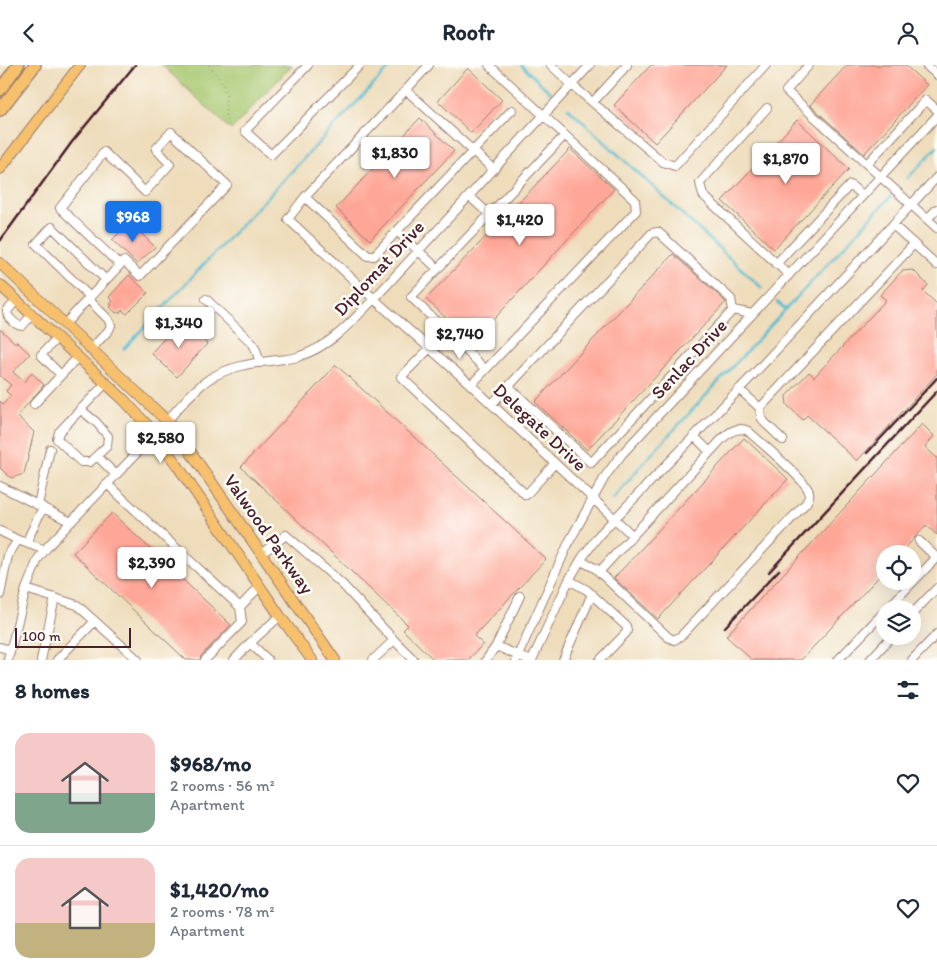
<!DOCTYPE html>
<meta charset="utf-8">
<style>
body{margin:0;font-family:Itim,sans-serif;background:#f2f2f3;color:#1f2937;height:100vh;display:flex;flex-direction:column;font-size:19px;white-space:nowrap}
*{box-sizing:border-box;margin:0}
p{font-size:16px;color:#747a83}
.icon{flex:none;width:28px;height:28px;fill:none;stroke:currentColor;stroke-width:2;stroke-linecap:round;stroke-linejoin:round}
.map{position:relative;height:595px;overflow:hidden}
.drawer{display:flex;flex-direction:column;background:#fff;flex:1}
.drawer>*{flex:none}
.buttons{position:absolute;left:876px;top:480px;display:grid;gap:10px}
.buttons a{display:grid;place-items:center;width:45px;height:45px;border-radius:50%;background:#fff;box-shadow:0 5px 20px #0002;font-size:25px}
.scale{position:absolute;left:15px;bottom:12px;width:116px;box-sizing:border-box;padding-left:5px;border:2px solid #4a1f2b;border-top:0;font-size:14px;line-height:18px;white-space:nowrap;color:#4a1f2b;-webkit-text-stroke:4px #fdfcf7;paint-order:stroke}
.price{position:absolute;translate:-50% -42px;padding:0 11px;border-radius:5px;background:#fff;color:#222;font-size:16px;line-height:32px;filter:drop-shadow(0 1px 2px #0008)}
.price::after{content:'';position:absolute;left:50%;top:30px;width:15px;height:11px;margin-left:-8px;background:inherit;clip-path:polygon(0 0,100% 0,50% 100%)}
.price.on{background:#1a73e8;color:#fff}
ul{padding:0;list-style:none}
li{display:flex;align-items:center;gap:15px;height:125px;padding:0 15px}
li+li{border-top:1px solid #e0e1e3}
li span{display:grid;place-items:center;flex:none;width:140px;height:100px;border-radius:15px;color:#555}
li>.icon{margin-inline-start:auto}
span .icon{width:60px;height:60px;fill:#fffc;stroke-width:1}
li b{font-size:21px}
h2{display:flex;justify-content:space-between;align-items:center;height:60px;padding:0 15px;font-size:21px}
header{display:flex;justify-content:space-between;align-items:center;height:65px;padding:0 15px;background:#fff;font-size:22px;font-weight:700}
.map>svg:first-child{display:block}
.green{fill:#a7c870;stroke:#78744e}
.lines{fill:none;stroke-linecap:round;stroke-linejoin:round}
.stream{stroke:#50bacd;stroke-width:2.5}
.building{fill:#fea798}
.minor-casing{stroke:#9c7e72;stroke-width:10}
.major-casing{stroke:#9c7e72;stroke-width:12}
.highway-casing{stroke:#9c7e72;stroke-width:14}
.path{stroke:#9c7e72;stroke-width:1;stroke-dasharray:1 4;stroke-linecap:butt}
.minor{stroke:#fff;stroke-width:8}
.major{stroke:#f7c06c;stroke-width:10}
.highway{stroke:#f7c06c;stroke-width:11}
.rail{stroke:#4a1f2b;stroke-width:2.5}
.labels{text-anchor:middle;dominant-baseline:central;stroke-width:5;stroke-linejoin:round;paint-order:stroke}
.street-label{font-size:19px;fill:#4a1f2b;stroke:#fdfcf7}
</style>
<header><svg class="icon" aria-label="back" viewBox="0 0 24 24"><path d="M15 5l-7 7 7 7"/></svg>Roofr<svg class="icon" aria-label="person" viewBox="0 0 24 24"><circle cx="12" cy="8" r="4"/><path d="M4 21q1-7 8-7t8 7"/></svg></header>
<div class="map">
<svg width="937" height="595" viewBox="0 0 937 595">
<rect width="100%" height="100%" fill="#fdfcf7"/>
<filter id="ink" filterUnits="userSpaceOnUse"><feTurbulence type="fractalNoise" baseFrequency=".02" numOctaves="2"/><feDisplacementMap in="SourceGraphic" scale="10" xChannelSelector="R" yChannelSelector="G"/><feConvolveMatrix kernelMatrix="1 2 1 2 8 2 1 2 1" color-interpolation-filters="sRGB"/></filter>
<filter id="wash" filterUnits="userSpaceOnUse"><feTurbulence type="fractalNoise" baseFrequency=".0096" numOctaves="4" result="noise"/><feDisplacementMap in="SourceGraphic" scale="20" xChannelSelector="R" yChannelSelector="G"/><feGaussianBlur stdDeviation="1.12" result="paint"/><feColorMatrix in="noise" values="0 0 0 0 0 0 0 0 0 0 0 0 0 0 0 0 0 1.4 0 .05"/><feComposite in="paint" operator="in"/></filter>
<g filter="url(#wash)">
<rect width="100%" height="100%" fill="#eedcba"/>
<path class="green" d="M 162,0 L 292,0 L 231,65 Z"/>
<g class="lines">
<path class="stream" d="M 521,0 L 551,28
M 568,43 L 762,223
M 908,113 L 937,82
M 777,237 L 785,244
M 124,284 L 392,0
M 612,435 L 646,395 L 891,131"/>
</g>
<g id="blocks">
<path class="building" d="M 651,0 L 727,0 L 655,78 L 614,40 Z
M 847,0 L 905,0 L 927,20 L 864,89 L 810,40 Z
M 468,3 L 502,35 L 471,68 L 438,36 Z
M 420,53 L 454,86 L 370,175 L 336,143 Z
M 797,55 L 849,104 L 774,184 L 722,136 Z
M 570,84 L 614,124 L 472,278 L 426,234 Z
M 130,157 L 155,182 L 137,199 L 112,175 Z
M 673,189 L 726,237 L 587,385 L 535,337 Z
M 913,205 L 928,220 L 923,226 L 937,239 L 937,309 L 857,396 L 807,350 L 803,355 L 787,340 L 786,331 L 809,307 L 814,312 L 886,235 L 880,230 L 902,206 Z
M 129,210 L 148,228 L 127,249 L 122,245 L 120,248 L 118,247 L 116,248 L 110,242 L 112,240 L 110,239 L 113,236 L 109,232 Z
M 181,255 L 207,279 L 177,312 L 151,288 Z
M 0,264 L 15,278 L 17,277 L 30,289 L 13,307 L 24,317 L 32,308 L 44,320 L 17,351 L 34,367 L 24,409 L 11,413 L 0,403 L 0,336 L 3,339 L 11,331 L 6,326 L 11,320 L 0,311 Z
M 336,300 L 546,494 L 474,571 L 483,579 L 468,595 L 434,595 L 403,565 L 408,560 L 241,402 Z
M 922,359 L 934,371 L 925,382 L 937,393 L 937,470 L 926,460 L 900,489 L 885,489 L 885,505 L 801,595 L 752,595 L 726,571 Z
M 744,373 L 788,414 L 658,554 L 614,513 Z
M 112,448 L 231,560 L 201,591 L 200,595 L 186,595 L 73,488 Z"/>
</g>
</g>
<g filter="url(#ink)">
<use href="#blocks" fill-opacity="0" stroke="#9c7e72" stroke-width="1"/>
<g class="lines">
<g class="minor-casing">
<path id="minor" d="M 308,0 L 245,66 L 271,90 L 360,0
M 429,0 L 406,25 L 493,104
M 551,0 L 572,20 L 663,97 L 675,101 L 766,0
M 809,0 L 786,26 L 937,163
M 926,0 L 937,10
M 593,37 L 627,0
M 767,43 L 700,118 L 703,130 L 789,210
M 867,99 L 926,35 L 937,45
M 469,131 L 489,149
M 305,132 L 288,154 L 374,234 L 471,320 L 632,470
M 927,154 L 937,144
M 893,160 L 937,200
M 397,166 L 374,191 L 368,191 L 305,132 L 406,25
M 776,199 L 850,120 L 863,130
M 438,204 L 397,166 L 512,45
M 90,232 L 36,179 L 52,162 L 106,215
M 206,234 L 253,279 L 256,285 L 260,298
M 17,235 L 7,246 L 8,251 C 12,255 16,261 22,261 L 32,250
M 733,245 L 752,249
M 65,259 L 88,234
M 57,273 L 41,290 L 61,310
M 430,283 L 401,312 L 526,430 L 555,398
M 91,284 L 109,265 L 111,260 L 108,254 L 88,234 L 90,232 L 120,200 L 124,196 L 140,211 L 227,120 L 171,67 L 156,84 L 170,99 L 145,127 L 104,87 L 60,143 L 120,200
M 485,304 L 411,232 L 565,70
M 471,320 L 636,146 L 635,135 L 489,0
M 739,324 L 760,343 L 914,179
M 34,339 L 78,292
M 492,339 L 652,168 L 658,167 L 731,234 L 733,245 L 591,398 L 509,322
M 760,343 L 761,352 L 765,358 L 783,375
M 80,344 L 96,357 L 108,371 L 107,381 L 90,397 L 81,397 L 57,374 L 59,367 L 106,318
M 97,391 L 116,410
M 107,419 L 240,542 L 260,521
M 0,421 L 71,457
M 38,440 L 50,384
M 0,466 L 18,475
M 919,476 L 937,493
M 26,478 L 43,442
M 261,489 L 286,470 L 342,519 L 394,575 L 414,595
M 581,496 L 595,503 L 668,572 L 674,575 L 681,571 L 806,438 C 808,435 810,432 809,427 C 807,416 759,376 748,366 C 732,358 720,377 710,387 L 694,371
M 599,507 L 710,387
M 569,515 L 587,525 L 626,561 L 627,566 L 626,568 L 600,595
M 26,524 L 77,540 L 138,595
M 0,530 L 8,490 L 18,475 L 45,485
M 887,544 L 937,492
M 912,549 L 937,523
M 250,578 L 268,595
M 496,581 L 520,531
M 0,582 L 10,585
M 8,595 L 26,524 L 38,494 L 48,481 C 85,442 122,404 158,366 C 175,348 189,328 209,314 C 230,301 253,298 277,295 C 285,294 293,294 300,291 C 331,281 351,257 374,234 L 590,0
M 41,595 L 55,533
M 57,595 L 95,556
M 205,595 L 242,557 L 240,542
M 234,595 L 250,578 L 280,551
M 373,595 L 394,575
M 486,595 L 496,581 L 529,595
M 516,595 L 569,477 L 606,410 L 622,389 L 937,51
M 532,595 L 569,515 L 582,493 L 599,470 L 752,311 L 937,112
M 563,595 L 592,529
M 838,595 L 885,546
M 870,595 L 892,571
M 912,595 L 937,569"/>
</g>
<g class="major-casing">
<path id="major" d="M 0,104 L 80,0
M 0,198 L 147,337 L 167,356 L 185,379 L 335,595
M 0,220 L 124,335 L 147,360 L 177,400 L 280,551 L 312,595"/>
</g>
<g class="highway-casing">
<path id="highway" d="M 0,25 L 18,0
M 0,45 L 35,0"/>
</g>
<path class="path" d="M 209,0 L 223,19 L 226,30 L 225,40 L 226,55 L 232,63"/>
<use href="#minor" class="minor"/>
<use href="#major" class="major"/>
<use href="#highway" class="highway"/>
<path class="rail" d="M 0,176 L 72,77 L 135,0
M 867,388 L 937,313
M 769,507 L 937,326
M 725,562 L 779,505"/>
</g>
</g>
<g class="labels">
<g class="street-label">
<text transform="translate(379 203) rotate(-47)">Diplomat Drive</text>
<text transform="translate(689 294) rotate(-47)">Senlac Drive</text>
<text transform="translate(540 362) rotate(43)">Delegate Drive</text>
<text transform="translate(269 469) rotate(55)">Valwood Parkway</text>
</g>
</g>
</svg>
<div class="buttons">
<a><svg class="icon" aria-label="locate" viewBox="0 0 24 24"><circle cx="12" cy="12" r="6"/><path d="M12 2v4M12 18v4M2 12h4M18 12h4"/></svg></a>
<a><svg class="icon" aria-label="layers" viewBox="0 0 24 24"><path d="M12 4l9 5-9 5-9-5zM3 14l9 5 9-5"/></svg></a>
</div>
<div class="scale">100 m</div>
<b class="price" style="left:395px;top:114px">$1,830</b>
<b class="price" style="left:786px;top:120px">$1,870</b>
<b class="price on" style="left:133px;top:178px">$968</b>
<b class="price" style="left:520px;top:181px">$1,420</b>
<b class="price" style="left:179px;top:284px">$1,340</b>
<b class="price" style="left:460px;top:295px">$2,740</b>
<b class="price" style="left:161px;top:399px">$2,580</b>
<b class="price" style="left:152px;top:524px">$2,390</b>
</div>
<section class="drawer">
<h2>8 homes<svg class="icon" aria-label="filters" viewBox="0 0 24 24"><path d="M4 7h16M4 17h16"/><circle cx="9" cy="7" r="2"/><circle cx="15" cy="17" r="2"/></svg></h2>
<ul>
<li><span style="background:linear-gradient(#f6c9c9 60%,#7fa58c 0)"><svg class="icon" aria-label="home" viewBox="0 0 24 24"><path d="M3 11l9-7 9 7M6 9v11h12V9"/></svg></span><div><b>$968/mo</b><p>2 rooms · 56 m²</p><p>Apartment</p></div><svg class="icon" aria-label="heart" viewBox="0 0 24 24"><path d="M12 20l-8-8c-3-5 5-10 8-4 3-6 11-1 8 4z"/></svg></li>
<li><span style="background:linear-gradient(#f6c9c9 65%,#c2b280 0)"><svg class="icon" aria-label="home" viewBox="0 0 24 24"><path d="M3 11l9-7 9 7M6 9v11h12V9"/></svg></span><div><b>$1,420/mo</b><p>2 rooms · 78 m²</p><p>Apartment</p></div><svg class="icon" aria-label="heart" viewBox="0 0 24 24"><path d="M12 20l-8-8c-3-5 5-10 8-4 3-6 11-1 8 4z"/></svg></li>
</ul>
</section>
